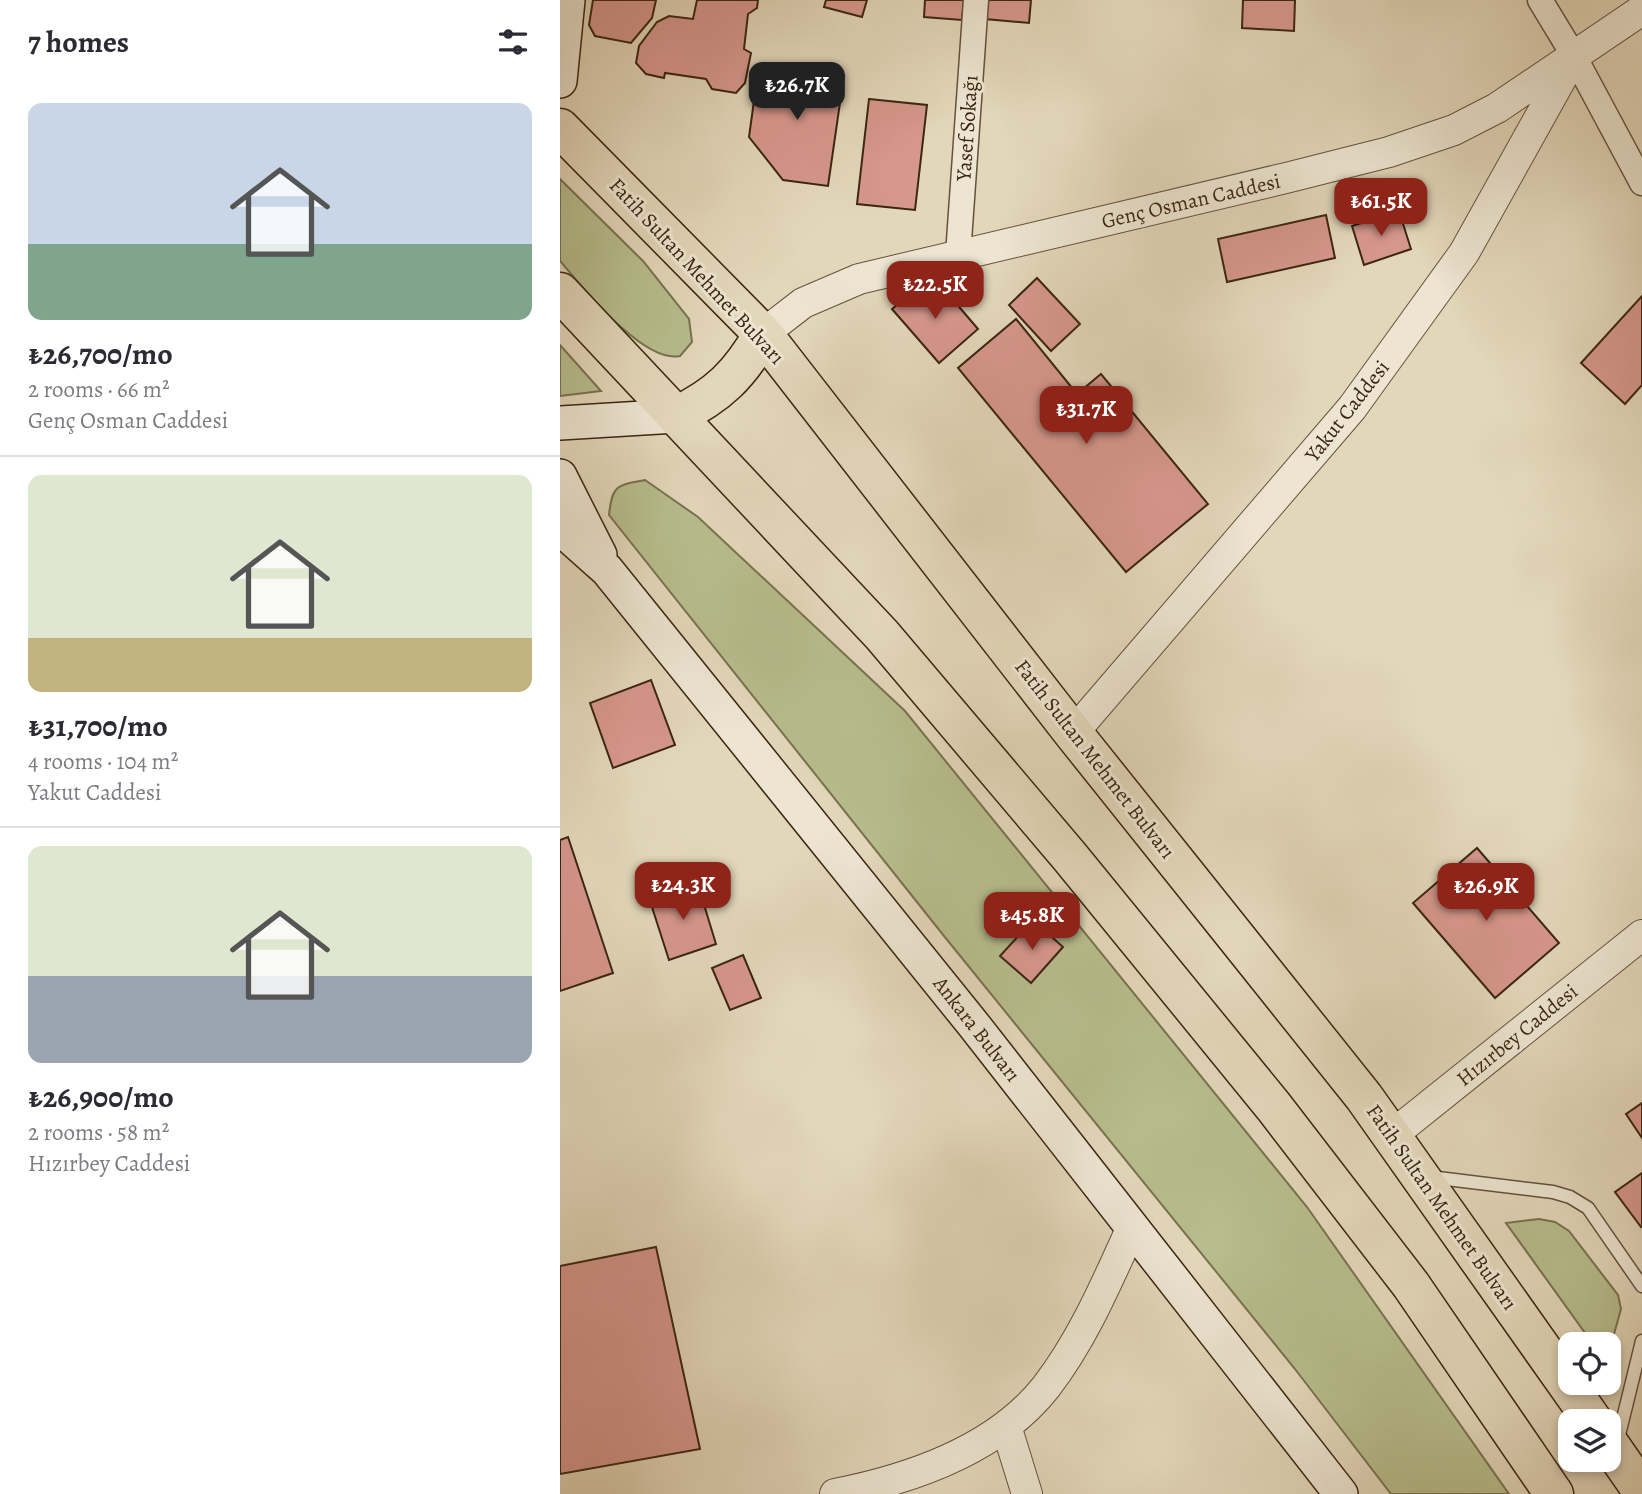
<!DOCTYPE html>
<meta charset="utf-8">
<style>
body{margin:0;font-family:Alegreya,serif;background:#f2f2f3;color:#2b2b33;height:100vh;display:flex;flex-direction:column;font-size:26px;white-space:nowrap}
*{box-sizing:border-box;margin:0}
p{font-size:23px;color:#7c7c81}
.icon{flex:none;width:38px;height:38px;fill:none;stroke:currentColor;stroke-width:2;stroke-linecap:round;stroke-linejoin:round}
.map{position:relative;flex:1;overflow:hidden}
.details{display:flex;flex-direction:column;background:#fff;width:560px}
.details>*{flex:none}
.fabs{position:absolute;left:998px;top:1332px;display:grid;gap:14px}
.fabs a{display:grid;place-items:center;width:63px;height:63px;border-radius:14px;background:#fff;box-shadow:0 4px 10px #0003;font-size:35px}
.price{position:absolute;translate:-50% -60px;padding:0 16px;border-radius:14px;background:#8f2418;color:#fff;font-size:23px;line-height:46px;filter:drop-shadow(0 2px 4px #0008)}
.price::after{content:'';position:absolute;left:50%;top:42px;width:21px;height:16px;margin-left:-10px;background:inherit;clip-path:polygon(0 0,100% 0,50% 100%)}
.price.active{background:#222;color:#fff}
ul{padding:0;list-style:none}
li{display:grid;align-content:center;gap:14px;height:371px;padding:0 28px}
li+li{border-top:2px solid #e1e1e2}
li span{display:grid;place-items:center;height:217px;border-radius:14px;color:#555}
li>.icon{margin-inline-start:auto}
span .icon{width:126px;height:126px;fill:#fffc;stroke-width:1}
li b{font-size:30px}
h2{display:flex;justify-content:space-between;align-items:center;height:84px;padding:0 28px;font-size:30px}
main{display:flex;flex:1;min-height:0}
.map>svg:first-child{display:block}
.green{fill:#b7bd8d;stroke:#797250;stroke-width:2}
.building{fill:#d6978c;stroke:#3b2612;stroke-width:2}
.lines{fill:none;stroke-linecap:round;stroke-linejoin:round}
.service-casing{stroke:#65523c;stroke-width:15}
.minor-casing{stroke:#65523c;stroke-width:27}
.tertiary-casing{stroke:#65523c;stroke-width:32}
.secondary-casing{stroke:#3b2612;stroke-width:36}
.trunk-casing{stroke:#3b2612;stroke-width:41}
.service{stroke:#ede5d2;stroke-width:12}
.minor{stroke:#ede5d2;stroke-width:24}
.tertiary{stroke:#ede5d2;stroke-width:30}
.secondary{stroke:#ede5d2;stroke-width:33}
.trunk{stroke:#e3d7ba;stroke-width:38}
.labels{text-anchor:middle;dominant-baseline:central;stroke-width:6;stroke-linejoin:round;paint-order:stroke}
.street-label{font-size:21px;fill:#3b2612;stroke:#ede5d2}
</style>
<main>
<section class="details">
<h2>7 homes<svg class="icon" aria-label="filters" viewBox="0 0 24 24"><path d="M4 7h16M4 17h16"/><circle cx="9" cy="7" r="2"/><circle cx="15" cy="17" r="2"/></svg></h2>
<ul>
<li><span style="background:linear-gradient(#c9d6e8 65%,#7fa58c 0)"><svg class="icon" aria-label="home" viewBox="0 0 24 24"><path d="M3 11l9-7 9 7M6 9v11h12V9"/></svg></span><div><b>₺26,700/mo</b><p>2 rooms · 66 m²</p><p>Genç Osman Caddesi</p></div></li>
<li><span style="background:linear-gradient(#dfe7d0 75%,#c2b280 0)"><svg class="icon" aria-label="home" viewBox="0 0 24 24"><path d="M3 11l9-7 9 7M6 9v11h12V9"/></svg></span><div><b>₺31,700/mo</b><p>4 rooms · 104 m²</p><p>Yakut Caddesi</p></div></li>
<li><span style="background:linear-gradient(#dfe7d0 60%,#9aa5b1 0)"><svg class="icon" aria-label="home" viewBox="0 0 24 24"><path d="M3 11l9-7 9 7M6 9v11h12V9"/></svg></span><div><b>₺26,900/mo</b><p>2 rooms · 58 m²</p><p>Hızırbey Caddesi</p></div></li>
</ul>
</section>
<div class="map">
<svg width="1082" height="1494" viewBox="0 0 1082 1494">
<rect width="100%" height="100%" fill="#e3d7ba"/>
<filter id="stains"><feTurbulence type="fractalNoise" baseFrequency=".00286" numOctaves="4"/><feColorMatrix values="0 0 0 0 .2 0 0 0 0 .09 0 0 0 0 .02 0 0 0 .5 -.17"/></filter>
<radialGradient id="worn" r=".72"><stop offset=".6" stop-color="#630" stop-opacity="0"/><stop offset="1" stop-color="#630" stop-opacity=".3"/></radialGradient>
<path class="green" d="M 0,179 L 83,261 L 129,319 L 132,342 L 120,356 C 83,364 23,287 0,261 Z
M 0,345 L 41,391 L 0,396 Z
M 85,480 L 138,517 L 345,711 L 747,1207 L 949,1494 L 831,1494 L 735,1369 L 384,936 L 49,515 C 52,485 57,485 85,480 Z
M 979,1219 L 995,1222 L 1009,1231 L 1058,1295 L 1061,1309 L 1048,1356 L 1048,1344 L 1033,1344 L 946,1223 Z"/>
<path class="building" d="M 33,0 L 96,0 L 92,18 L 71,43 L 35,36 L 29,25 Z
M 137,0 L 198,0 L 197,8 L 188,14 L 184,49 L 191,53 L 185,83 L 176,93 L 152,89 L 146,79 L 105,73 L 104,78 L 86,74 L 76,63 L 79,46 L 97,22 L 109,16 L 133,19 Z
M 266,0 L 307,0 L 302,17 L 264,7 Z
M 365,0 L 404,0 L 402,20 L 364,17 Z
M 427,0 L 471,0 L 469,23 L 425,19 Z
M 683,0 L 735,0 L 734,31 L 682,28 Z
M 199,64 L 284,75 L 268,186 L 223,180 L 189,137 Z
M 309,99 L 367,105 L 355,210 L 297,204 Z
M 839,211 L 851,249 L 804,265 L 792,226 Z
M 766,215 L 775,258 L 667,282 L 658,239 Z
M 477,278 L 520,324 L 491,351 L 449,305 Z
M 357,288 L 383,288 L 418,329 L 379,363 L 332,309 Z
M 1082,296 L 1082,385 L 1065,404 L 1021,363 Z
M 456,319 L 517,394 L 541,374 L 648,504 L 566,572 L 398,368 Z
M 91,680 L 115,745 L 53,768 L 30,703 Z
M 8,837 L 53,973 L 0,991 L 0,840 Z
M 917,848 L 999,943 L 935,998 L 853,903 Z
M 138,885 L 156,944 L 109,960 L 90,901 Z
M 473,920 L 503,947 L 471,983 L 440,956 Z
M 183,955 L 201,998 L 170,1010 L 152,968 Z
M 1082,1103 L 1082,1138 L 1066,1114 Z
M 1082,1173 L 1082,1226 L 1081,1227 L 1055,1192 Z
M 96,1247 L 140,1449 L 0,1474 L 0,1266 Z"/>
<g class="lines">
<g class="service-casing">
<path id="service" d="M 870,1177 L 993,1192 L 1010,1197 L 1028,1208 L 1082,1286
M 1057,1443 L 1082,1341"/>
</g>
<g class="minor-casing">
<path id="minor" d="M 980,0 L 1014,56 L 1082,183
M 398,255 L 416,0"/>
</g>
<g class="tertiary-casing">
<path id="tertiary" d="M 203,334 L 243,303 L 299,279 L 726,178 L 829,152 L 894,130 L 937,108 L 1082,10
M 513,733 L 792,408 L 904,253 L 1010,63
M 831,1136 L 1082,935
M 446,1426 L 467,1494
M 275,1494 C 351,1479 437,1449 486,1387 C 523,1339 547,1282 572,1227"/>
</g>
<g class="secondary-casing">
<path id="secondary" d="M 0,81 L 8,0
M 0,423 L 116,416
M 0,476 L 40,555
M 0,528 L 47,570 L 413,1024 L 781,1494"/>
</g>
<g class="trunk-casing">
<path id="trunk" d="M 0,128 L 203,334 L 513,733 L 804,1097 L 1033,1421
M 0,292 L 322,635 L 510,857 L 714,1107 L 851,1285 L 994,1494
M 116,416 C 159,395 179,375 203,334
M 1048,1442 L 1082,1491"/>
</g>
<use href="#service" class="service"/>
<use href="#minor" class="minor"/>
<use href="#tertiary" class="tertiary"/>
<use href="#secondary" class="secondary"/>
<use href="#trunk" class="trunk"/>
</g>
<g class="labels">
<g class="street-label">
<text transform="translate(407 128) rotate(-86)">Yasef Sokağı</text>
<text transform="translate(631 201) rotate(-13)">Genç Osman Caddesi</text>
<text transform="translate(137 271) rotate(47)">Fatih Sultan Mehmet Bulvarı</text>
<text transform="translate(787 411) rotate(-52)">Yakut Caddesi</text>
<text transform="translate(535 759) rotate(52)">Fatih Sultan Mehmet Bulvarı</text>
<text transform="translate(417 1029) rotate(52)">Ankara Bulvarı</text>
<text transform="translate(957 1035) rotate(-39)">Hızırbey Caddesi</text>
<text transform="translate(882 1207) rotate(55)">Fatih Sultan Mehmet Bulvarı</text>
</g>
</g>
<rect width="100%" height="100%" filter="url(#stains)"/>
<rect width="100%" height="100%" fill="url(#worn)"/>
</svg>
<div class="fabs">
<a><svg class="icon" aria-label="locate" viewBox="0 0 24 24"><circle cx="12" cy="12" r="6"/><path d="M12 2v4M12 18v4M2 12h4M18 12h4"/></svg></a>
<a><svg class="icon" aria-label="layers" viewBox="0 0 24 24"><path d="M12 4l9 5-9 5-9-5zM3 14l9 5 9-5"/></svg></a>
</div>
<b class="price active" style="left:237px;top:122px">₺26.7K</b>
<b class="price" style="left:821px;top:238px">₺61.5K</b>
<b class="price" style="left:375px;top:321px">₺22.5K</b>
<b class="price" style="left:526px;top:446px">₺31.7K</b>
<b class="price" style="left:123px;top:922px">₺24.3K</b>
<b class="price" style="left:926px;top:923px">₺26.9K</b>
<b class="price" style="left:472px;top:952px">₺45.8K</b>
</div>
</main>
